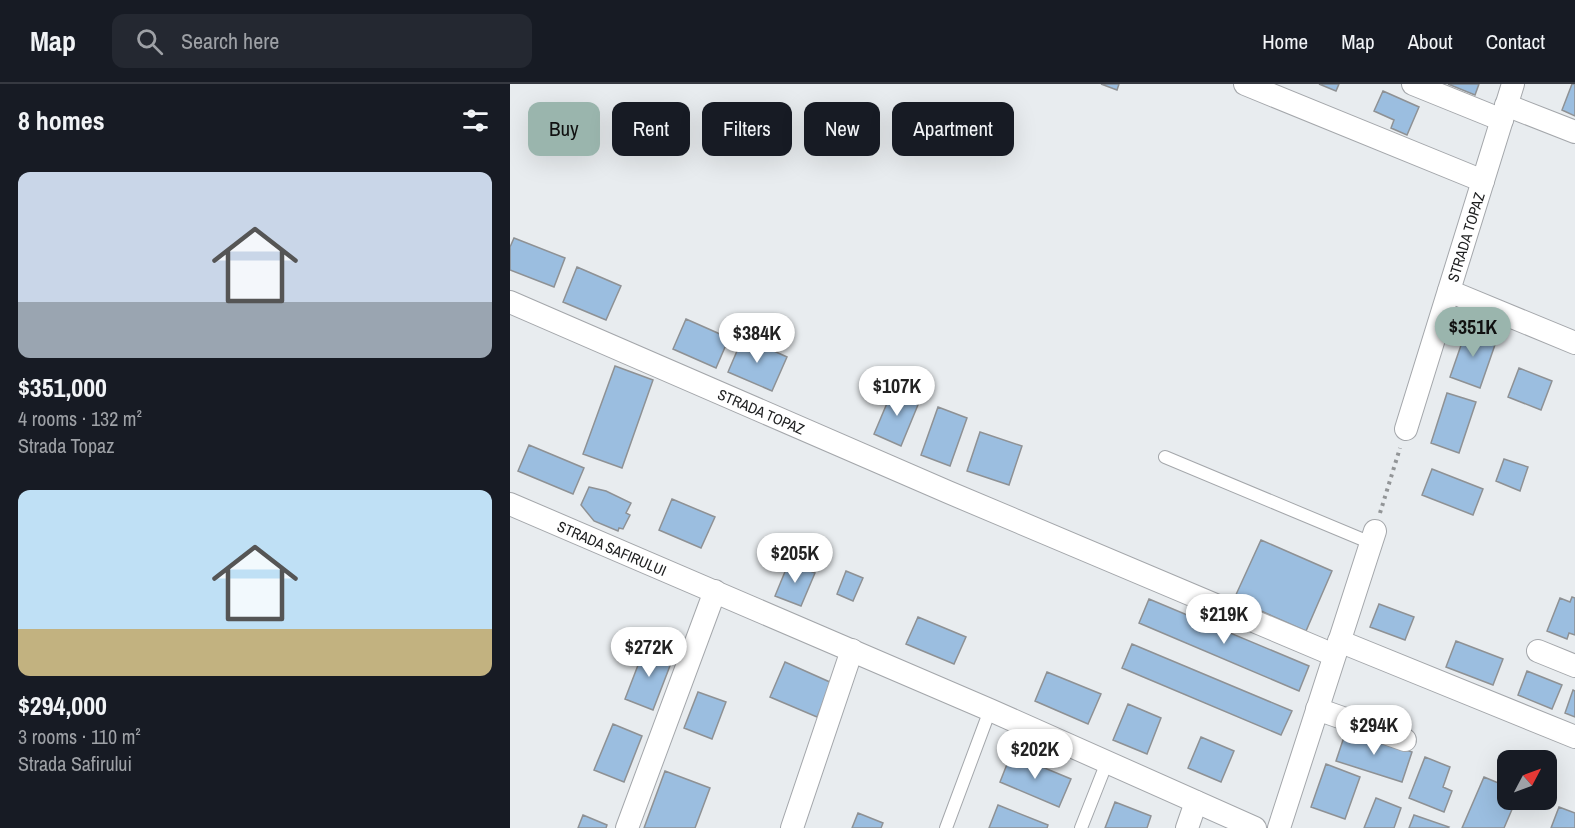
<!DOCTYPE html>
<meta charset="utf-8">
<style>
body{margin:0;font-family:"Archivo Narrow",sans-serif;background:#242831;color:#f1f3f6;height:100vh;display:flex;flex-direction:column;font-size:22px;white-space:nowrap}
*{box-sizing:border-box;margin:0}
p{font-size:20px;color:#9ea1a6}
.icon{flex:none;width:33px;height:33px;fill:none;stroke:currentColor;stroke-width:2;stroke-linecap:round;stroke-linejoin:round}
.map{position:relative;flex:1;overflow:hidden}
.drawer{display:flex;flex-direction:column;background:#171b24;width:510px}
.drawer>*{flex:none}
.top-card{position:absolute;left:18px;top:18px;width:570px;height:54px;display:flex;gap:12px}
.needle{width:39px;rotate:49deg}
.controls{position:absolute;left:987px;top:666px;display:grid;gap:12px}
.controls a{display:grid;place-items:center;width:60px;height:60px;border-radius:12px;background:#171b24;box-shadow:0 6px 24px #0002;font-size:30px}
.price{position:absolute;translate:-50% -51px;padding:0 14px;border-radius:21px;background:#fff;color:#222;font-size:20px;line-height:39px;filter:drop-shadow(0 2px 3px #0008)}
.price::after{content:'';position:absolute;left:50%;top:36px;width:18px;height:14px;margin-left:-9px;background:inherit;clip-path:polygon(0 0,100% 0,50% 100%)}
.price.active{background:#9ab5ad;color:#111}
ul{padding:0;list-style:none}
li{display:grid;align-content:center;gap:12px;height:318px;padding:0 18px}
li span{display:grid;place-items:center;height:186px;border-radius:12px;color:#555}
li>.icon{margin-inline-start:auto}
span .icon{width:108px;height:108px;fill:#fffc;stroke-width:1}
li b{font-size:26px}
h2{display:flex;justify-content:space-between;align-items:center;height:72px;padding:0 18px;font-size:26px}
.chip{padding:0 21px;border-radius:12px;background:#171b24;box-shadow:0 6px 24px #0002;font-size:21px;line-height:54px}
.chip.active{background:#9ab5ad;color:#111}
header{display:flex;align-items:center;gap:36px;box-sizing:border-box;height:84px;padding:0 30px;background:#171b24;border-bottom:2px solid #363941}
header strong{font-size:28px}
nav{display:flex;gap:33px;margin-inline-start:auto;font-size:21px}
.search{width:420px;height:54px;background:#242831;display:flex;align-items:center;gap:15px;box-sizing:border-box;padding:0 21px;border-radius:12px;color:#9ea1a6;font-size:22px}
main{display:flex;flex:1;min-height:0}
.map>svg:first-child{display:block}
.building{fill:#9bbee0;stroke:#8e9194;stroke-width:1.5}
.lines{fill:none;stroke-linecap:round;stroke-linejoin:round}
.service-casing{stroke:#a4a7ab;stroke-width:14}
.minor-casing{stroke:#a4a7ab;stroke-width:24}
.path{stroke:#929597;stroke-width:4;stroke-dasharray:3 4.5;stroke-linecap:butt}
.service{stroke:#fff;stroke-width:12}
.minor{stroke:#fff;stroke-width:22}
.labels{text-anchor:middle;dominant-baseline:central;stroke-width:4.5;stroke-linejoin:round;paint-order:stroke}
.street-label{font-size:15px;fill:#1d1e1f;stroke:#e8ecef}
</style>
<header>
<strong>Map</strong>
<div class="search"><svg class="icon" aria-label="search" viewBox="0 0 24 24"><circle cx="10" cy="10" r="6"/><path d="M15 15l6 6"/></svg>Search here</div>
<nav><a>Home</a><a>Map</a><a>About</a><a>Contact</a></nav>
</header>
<main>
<section class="drawer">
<h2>8 homes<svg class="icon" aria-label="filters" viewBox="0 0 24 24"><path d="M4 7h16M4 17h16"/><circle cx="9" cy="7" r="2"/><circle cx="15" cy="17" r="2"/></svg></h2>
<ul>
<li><span style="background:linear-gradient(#c9d6e8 70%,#9aa5b1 0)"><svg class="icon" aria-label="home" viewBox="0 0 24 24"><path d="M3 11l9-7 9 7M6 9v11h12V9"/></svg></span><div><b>$351,000</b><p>4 rooms · 132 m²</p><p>Strada Topaz</p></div></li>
<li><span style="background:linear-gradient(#bfe0f5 75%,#c2b280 0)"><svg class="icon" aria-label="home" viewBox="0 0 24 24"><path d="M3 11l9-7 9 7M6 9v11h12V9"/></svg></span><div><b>$294,000</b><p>3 rooms · 110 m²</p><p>Strada Safirului</p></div></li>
</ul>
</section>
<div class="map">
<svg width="1065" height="744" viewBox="0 0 1065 744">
<rect width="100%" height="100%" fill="#e8ecef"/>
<path class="building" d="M 591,0 L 609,0 L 607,6 Z
M 809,0 L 829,0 L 826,7 Z
M 938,0 L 969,0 L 965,11 Z
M 1062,0 L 1065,0 L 1065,32 L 1052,26 Z
M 873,7 L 909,23 L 897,51 L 881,44 L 884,36 L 864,27 Z
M 4,154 L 55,174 L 44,203 L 0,186 L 0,163 Z
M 67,183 L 111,202 L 96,236 L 53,218 Z
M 176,235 L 219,254 L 206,284 L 163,265 Z
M 957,244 L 987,255 L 970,304 L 940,293 Z
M 233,253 L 277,273 L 262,307 L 218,288 Z
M 105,282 L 143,296 L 112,384 L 73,370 Z
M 1009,284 L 1042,297 L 1031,326 L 998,313 Z
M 383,305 L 410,316 L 391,362 L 364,350 Z
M 937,309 L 966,318 L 949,369 L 921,359 Z
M 428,323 L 457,334 L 440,382 L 411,371 Z
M 470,348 L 512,362 L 499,401 L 457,387 Z
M 19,361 L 74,384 L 63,410 L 8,387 Z
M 994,375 L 1018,383 L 1010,407 L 986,397 Z
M 922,385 L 973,405 L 963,431 L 912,411 Z
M 79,403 L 96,407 L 121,419 L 116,429 L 120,431 L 113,445 L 109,444 L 108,447 L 84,437 L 71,421 Z
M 162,415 L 205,433 L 191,464 L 149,446 Z
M 751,456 L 822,487 L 796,547 L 724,515 Z
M 279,478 L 305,489 L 291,522 L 265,512 Z
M 336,487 L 353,494 L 343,517 L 327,510 Z
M 1062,513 L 1065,514 L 1065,551 L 1059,549 L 1057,555 L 1037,547 L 1050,514 L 1060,518 Z
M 639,515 L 799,582 L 789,607 L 629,539 Z
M 869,520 L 904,533 L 895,556 L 860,543 Z
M 408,533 L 456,553 L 444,580 L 396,560 Z
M 946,557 L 993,575 L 983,601 L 936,583 Z
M 622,560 L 782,627 L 771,651 L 612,584 Z
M 135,563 L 163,574 L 143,626 L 115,615 Z
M 275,578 L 322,599 L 307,633 L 260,613 Z
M 1017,587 L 1052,601 L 1042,625 L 1008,611 Z
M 537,588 L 591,610 L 578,640 L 525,617 Z
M 1063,606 L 1065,607 L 1065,633 L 1055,629 Z
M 188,608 L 216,618 L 202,655 L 174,644 Z
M 618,620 L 651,634 L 637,670 L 603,656 Z
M 103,640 L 132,652 L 114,698 L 84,686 Z
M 836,647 L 902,668 L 892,698 L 826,677 Z
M 691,653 L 724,667 L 711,698 L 678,684 Z
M 501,670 L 561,695 L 549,723 L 490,698 Z
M 915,673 L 940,683 L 933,703 L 942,707 L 934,728 L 899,714 Z
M 816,680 L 850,693 L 835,735 L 801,723 Z
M 155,687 L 200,704 L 185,744 L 134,744 Z
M 974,693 L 998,703 L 998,716 L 1006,716 L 994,744 L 952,744 Z
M 866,714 L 891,724 L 884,744 L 854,744 Z
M 605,718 L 641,732 L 637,744 L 595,744 Z
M 488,721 L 538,741 L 537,744 L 479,744 Z
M 1049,723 L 1065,729 L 1065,744 L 1041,744 Z
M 348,729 L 373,739 L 371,744 L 342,744 Z
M 73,731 L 97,741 L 96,744 L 68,744 Z
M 904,731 L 939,743 L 938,744 L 899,744 Z"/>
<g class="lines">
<g class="service-casing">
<path id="service" d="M 655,373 L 861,459
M 436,744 L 480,626
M 571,744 L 597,678"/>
</g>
<g class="minor-casing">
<g id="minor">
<path d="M 735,0 L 973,97"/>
<path d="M 903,0 L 992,36"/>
<path d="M 996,21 L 1065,48"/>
<path d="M 939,207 L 1065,259"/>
<path id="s1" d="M 0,218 L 438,408 L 824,571"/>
<path id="s2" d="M 896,345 L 1003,0"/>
<path id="s3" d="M 0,420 L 480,626 L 745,744"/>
<path d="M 829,557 L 1065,653"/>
<path d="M 1028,567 L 1065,582"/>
<path d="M 807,625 L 895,656"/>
<path d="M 117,744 L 205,507"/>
<path d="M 282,744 L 342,566"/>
<path d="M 677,744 L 686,718"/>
<path d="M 769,744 L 865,447"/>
</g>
</g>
<path class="path" d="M 870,429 L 890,364"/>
<use href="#service" class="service"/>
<use href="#minor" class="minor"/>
</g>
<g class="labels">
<g class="street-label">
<text stroke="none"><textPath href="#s2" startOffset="201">STRADA TOPAZ</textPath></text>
<text stroke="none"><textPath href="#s1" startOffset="274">STRADA TOPAZ</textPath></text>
<text stroke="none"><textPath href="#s3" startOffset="111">STRADA SAFIRULUI</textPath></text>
</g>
</g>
</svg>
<div class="controls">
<a><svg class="needle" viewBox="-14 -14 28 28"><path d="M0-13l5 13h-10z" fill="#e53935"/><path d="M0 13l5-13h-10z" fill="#9ea1a6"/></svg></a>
</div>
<b class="price active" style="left:963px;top:274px">$351K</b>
<b class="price" style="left:247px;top:280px">$384K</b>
<b class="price" style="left:387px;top:333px">$107K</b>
<b class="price" style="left:285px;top:500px">$205K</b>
<b class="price" style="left:714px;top:561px">$219K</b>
<b class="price" style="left:139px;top:594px">$272K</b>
<b class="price" style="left:864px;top:672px">$294K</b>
<b class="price" style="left:525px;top:696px">$202K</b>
<div class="top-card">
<a class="chip active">Buy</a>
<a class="chip">Rent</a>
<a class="chip">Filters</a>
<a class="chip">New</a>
<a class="chip">Apartment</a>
</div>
</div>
</main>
